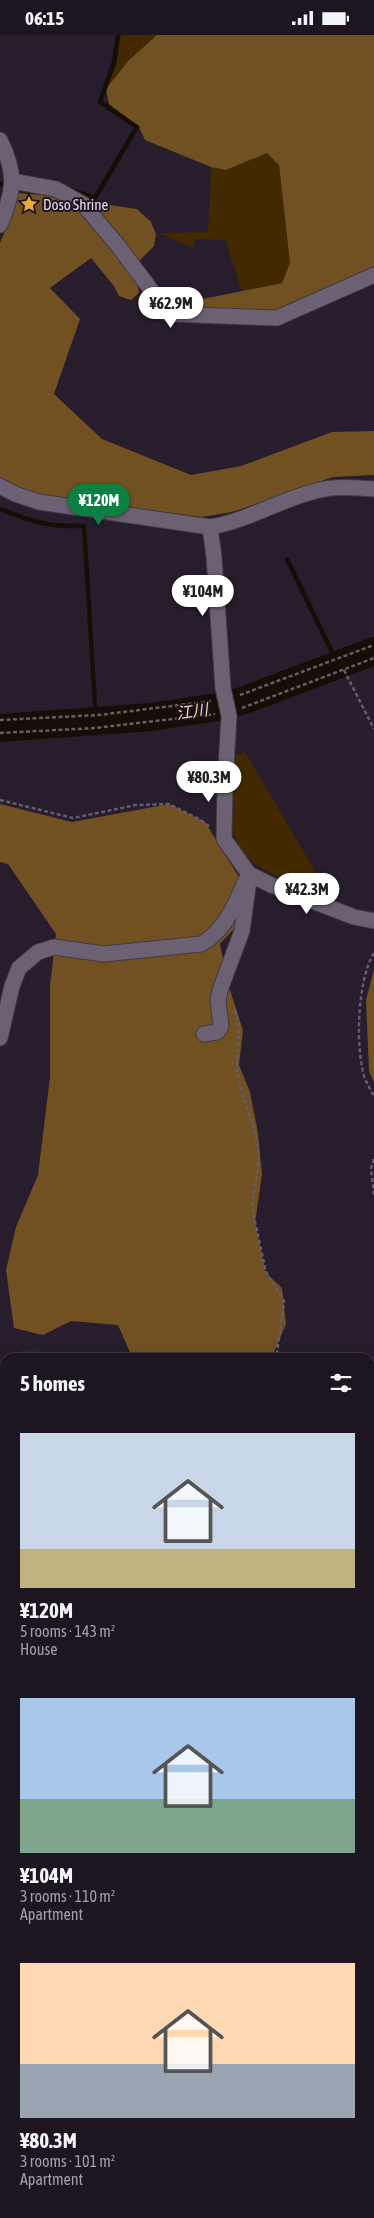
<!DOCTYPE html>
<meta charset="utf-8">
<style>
body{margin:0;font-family:"Asap Condensed","Noto Sans JP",sans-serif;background:#2a232e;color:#f1f3f6;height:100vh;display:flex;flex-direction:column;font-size:19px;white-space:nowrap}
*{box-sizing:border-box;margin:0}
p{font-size:16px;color:#a09fa5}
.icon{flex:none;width:28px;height:28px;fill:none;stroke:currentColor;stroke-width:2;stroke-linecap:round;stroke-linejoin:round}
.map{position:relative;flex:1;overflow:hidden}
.side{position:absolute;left:0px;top:1318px;width:375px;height:866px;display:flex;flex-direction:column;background:#1d1621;border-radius:15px 15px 0 0;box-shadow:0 5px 20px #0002,0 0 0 1px #3b353f}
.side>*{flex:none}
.price{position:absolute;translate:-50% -42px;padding:0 11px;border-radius:18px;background:#fff;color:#222;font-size:16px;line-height:32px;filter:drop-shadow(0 1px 2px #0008)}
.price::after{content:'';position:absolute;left:50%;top:30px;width:15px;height:11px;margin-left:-8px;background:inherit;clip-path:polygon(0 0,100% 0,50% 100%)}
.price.current{background:#0b8043;color:#fff}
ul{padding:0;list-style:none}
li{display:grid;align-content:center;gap:10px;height:265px;padding:0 20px}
li span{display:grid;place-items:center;height:155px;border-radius:0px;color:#555}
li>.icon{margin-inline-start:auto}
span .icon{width:90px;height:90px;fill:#fffc;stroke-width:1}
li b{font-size:21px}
h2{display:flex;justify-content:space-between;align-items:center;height:60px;padding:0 20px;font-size:21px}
.status{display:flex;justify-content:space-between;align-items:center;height:35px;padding:0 25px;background:#1d1621;direction:ltr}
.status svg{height:14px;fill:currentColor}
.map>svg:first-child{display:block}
.built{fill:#312438}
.green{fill:#422900}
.forest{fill:#715121}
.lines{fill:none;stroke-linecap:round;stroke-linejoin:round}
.stream{stroke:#160e04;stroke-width:4.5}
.river{stroke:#160e04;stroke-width:28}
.minor-casing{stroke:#423a46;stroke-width:17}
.path{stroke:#655c6a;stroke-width:2.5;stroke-dasharray:4 2.5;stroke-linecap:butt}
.minor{stroke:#6c6172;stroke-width:15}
.labels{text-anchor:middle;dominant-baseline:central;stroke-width:4;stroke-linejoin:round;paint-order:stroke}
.poi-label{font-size:15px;fill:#e1dbe5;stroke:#1d1422;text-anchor:start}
.water-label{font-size:16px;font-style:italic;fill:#f9dab1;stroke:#1d1422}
</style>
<div class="status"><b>06:15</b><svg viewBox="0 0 49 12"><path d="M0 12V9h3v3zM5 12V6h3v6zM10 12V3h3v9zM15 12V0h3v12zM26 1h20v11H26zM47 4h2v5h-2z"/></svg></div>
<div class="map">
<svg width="374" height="2183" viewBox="0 0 374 2183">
<rect width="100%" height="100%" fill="#271d2c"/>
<path class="built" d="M 23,1315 L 108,1322 L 16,1322 Z
M 5,1334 L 5,1571 L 0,1570 L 0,1339 Z"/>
<path class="green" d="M 121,0 L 157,0 L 128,26 L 106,54 L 117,28 Z
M 267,118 L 279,130 L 290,228 L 282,248 L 242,256 L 225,205 L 195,204 L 193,213 L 159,198 L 208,197 L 211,132 L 226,135 Z
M 245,717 L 329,860 C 297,848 251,839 236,805 C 228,788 232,741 234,721 Z"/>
<path class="forest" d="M 157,0 L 374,0 L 374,242 L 284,277 L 172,275 L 178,269 L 282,248 L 290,228 L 279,130 L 267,118 L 226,135 L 211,132 L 145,105 L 139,92 L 109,69 L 106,54 L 128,26 Z
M 18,158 L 41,160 L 137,174 L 151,187 L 156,199 L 154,211 L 134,231 L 139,258 L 131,265 L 119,261 L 114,251 L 91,223 L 50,253 L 80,284 L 54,359 L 102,404 L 191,440 L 241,431 L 332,397 L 374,396 L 374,440 L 333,442 L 232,477 L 202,482 L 46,462 L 19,454 L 0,444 L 0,208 L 15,172 Z
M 0,769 L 72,787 L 169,769 L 205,787 L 247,855 L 245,882 L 220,909 L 228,949 L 243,995 L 239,1030 L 250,1057 L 258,1098 L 262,1139 L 255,1188 L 266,1238 L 282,1253 L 286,1289 L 272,1322 L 132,1322 L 118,1290 L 71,1286 L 43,1300 L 14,1293 L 6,1235 L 16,1192 L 38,1140 L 50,1042 L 50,951 L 56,899 L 8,829 L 0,827 Z
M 374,934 L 374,1047 L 369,1036 L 366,965 Z
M 370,1391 L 374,1396 L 374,1614 L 370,1611 Z
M 0,1597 L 5,1598 L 5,1841 L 0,1849 Z
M 0,1996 L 5,2003 L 5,2165 L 0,2162 Z
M 29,2179 L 248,2179 L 264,2183 L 44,2183 Z"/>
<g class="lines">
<path class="stream" d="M 0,149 L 4,149
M 67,153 L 95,163 L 137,92 L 100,67 L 114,27 L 118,0
M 0,474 C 34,487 47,492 84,491 L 95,670
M 287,524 L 334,621
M 337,628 L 338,630
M 95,684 L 96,686"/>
<path class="river" d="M 0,693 L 151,682 L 217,672 L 242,666 L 374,616"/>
<g class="minor-casing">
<path id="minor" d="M 0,105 C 17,139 14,156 0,190
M 12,146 L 56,154 L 83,169 L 119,212 L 169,279 L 277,283 L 374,240
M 0,451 L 15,459 L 39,467 L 210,492 C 248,486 282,463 320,455 C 338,451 356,453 374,454
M 210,492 L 214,522 L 223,653 L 229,681 L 225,749 L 224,804 L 249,839 L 271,850 L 354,882 L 374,886
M 204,999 L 217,997 L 221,992 L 218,965 L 220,955 L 242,896 L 249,845
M 0,1003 L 12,951 L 19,933 L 38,917 L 54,912 L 104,919 L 201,909 C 227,896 237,863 249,839
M 0,1481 L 5,1469
M 0,1497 L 5,1502
M 0,1576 L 5,1578
M 370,1840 L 374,1849
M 370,1961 L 374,1956"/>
</g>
<path class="path" d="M 344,635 L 374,694
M 240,660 L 374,610
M 242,673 L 374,623
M 0,685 L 99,680 L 212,666
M 0,698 L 96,693 L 215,679
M 0,765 L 73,783 L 136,770 L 169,769 L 199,784 L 210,792
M 374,918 C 357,945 355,1014 365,1044 C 368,1050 371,1056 374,1061
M 235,975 C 243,997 235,1017 238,1039 C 242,1066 256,1090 258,1117 C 260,1138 251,1158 253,1178 L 266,1237 L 284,1266 L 277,1318 L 278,1322
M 374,1124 L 371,1133 L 374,1160
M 370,1386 L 374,1392"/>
<use href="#minor" class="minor"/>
</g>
<defs>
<g id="sight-bare" transform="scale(1.35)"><path d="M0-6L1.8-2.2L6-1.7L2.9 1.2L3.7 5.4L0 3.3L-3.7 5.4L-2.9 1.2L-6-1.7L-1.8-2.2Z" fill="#eda83b" stroke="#1d1422" stroke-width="2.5" paint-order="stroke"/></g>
</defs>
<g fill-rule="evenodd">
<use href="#sight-bare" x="29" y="169"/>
</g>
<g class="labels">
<g class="poi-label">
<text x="43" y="169">Doso Shrine</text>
</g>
<g class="water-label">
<text transform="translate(192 676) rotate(-8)">江川</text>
</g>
</g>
</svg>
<b class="price" style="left:171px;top:294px">¥62.9M</b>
<b class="price current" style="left:99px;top:491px">¥120M</b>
<b class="price" style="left:203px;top:582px">¥104M</b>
<b class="price" style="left:209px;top:768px">¥80.3M</b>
<b class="price" style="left:307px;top:880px">¥42.3M</b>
<section class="side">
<h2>5 homes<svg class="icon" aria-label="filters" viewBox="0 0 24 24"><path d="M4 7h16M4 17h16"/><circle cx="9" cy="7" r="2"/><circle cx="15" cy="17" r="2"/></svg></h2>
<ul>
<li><span style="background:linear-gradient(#c9d6e8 75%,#c2b280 0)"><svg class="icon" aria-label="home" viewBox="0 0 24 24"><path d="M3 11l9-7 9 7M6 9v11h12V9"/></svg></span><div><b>¥120M</b><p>5 rooms · 143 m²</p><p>House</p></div></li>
<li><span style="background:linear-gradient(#a9c7e8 65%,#7fa58c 0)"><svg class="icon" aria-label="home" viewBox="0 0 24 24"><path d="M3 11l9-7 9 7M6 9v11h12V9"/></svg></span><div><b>¥104M</b><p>3 rooms · 110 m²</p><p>Apartment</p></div></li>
<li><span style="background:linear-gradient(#ffd9b3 65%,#9aa5b1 0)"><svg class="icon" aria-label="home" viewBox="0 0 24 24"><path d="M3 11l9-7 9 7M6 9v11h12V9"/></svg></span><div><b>¥80.3M</b><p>3 rooms · 101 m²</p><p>Apartment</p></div></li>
</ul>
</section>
</div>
